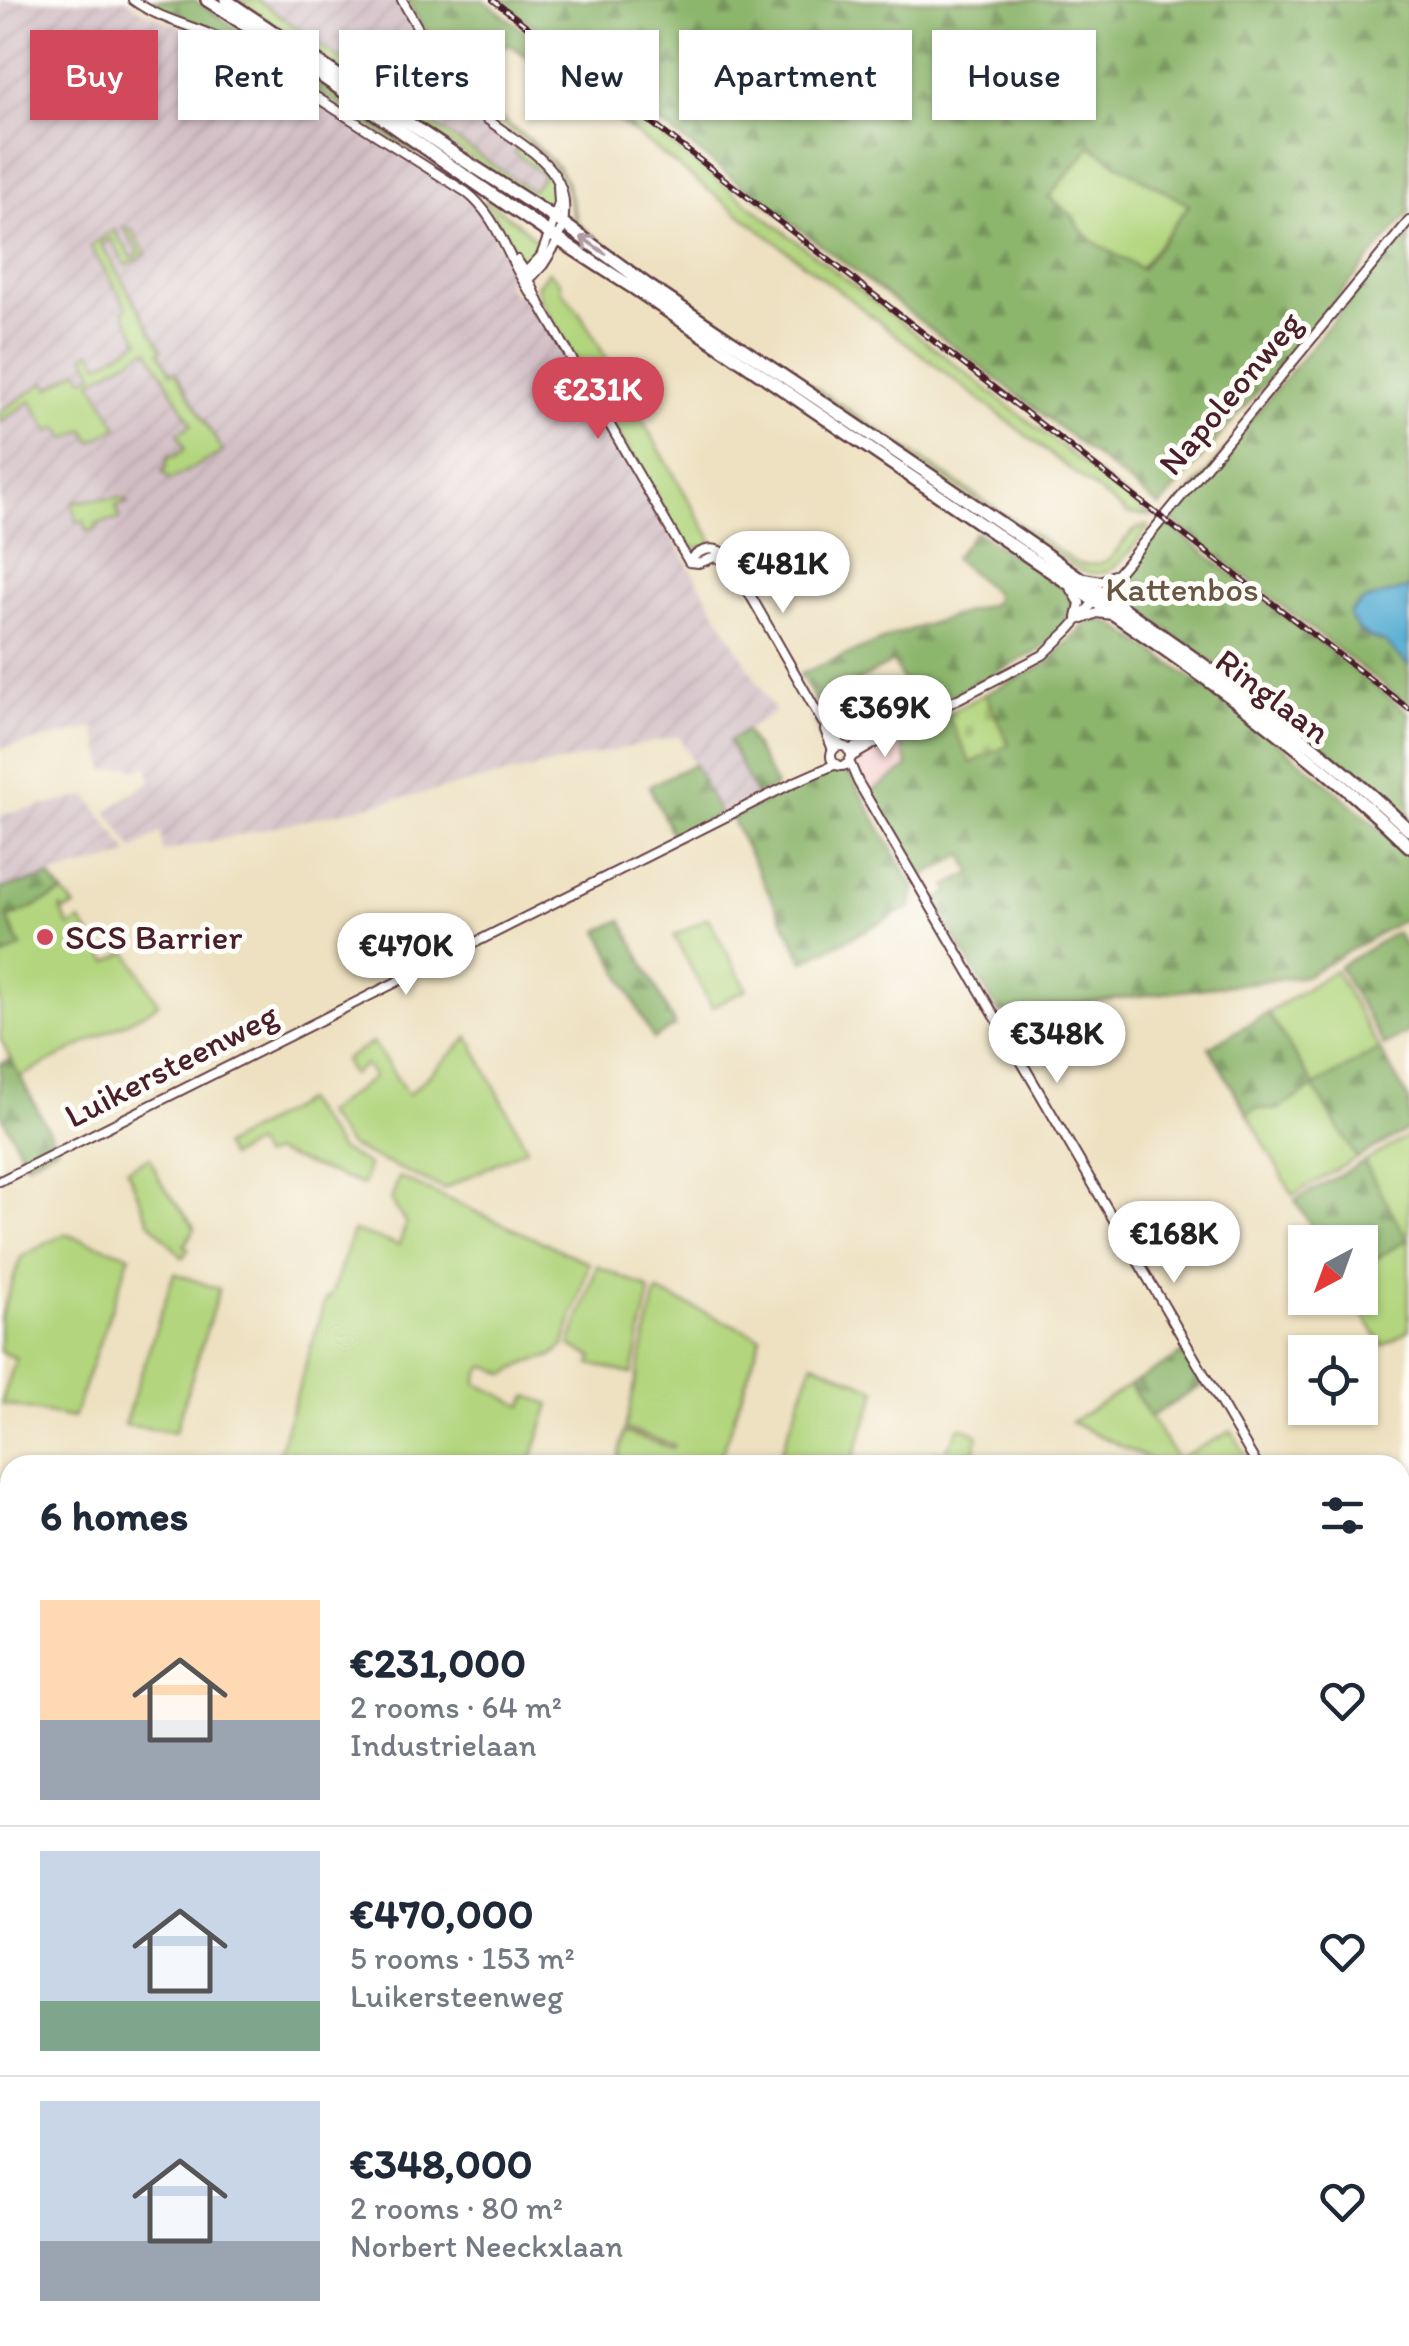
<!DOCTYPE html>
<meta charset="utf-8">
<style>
body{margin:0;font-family:Itim,sans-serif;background:#f6f6f7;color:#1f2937;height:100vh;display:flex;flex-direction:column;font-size:38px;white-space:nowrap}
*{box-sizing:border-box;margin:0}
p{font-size:32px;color:#747a83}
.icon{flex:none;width:55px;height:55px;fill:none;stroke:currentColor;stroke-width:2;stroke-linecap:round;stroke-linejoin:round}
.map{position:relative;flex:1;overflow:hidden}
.sheet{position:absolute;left:0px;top:1455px;width:1410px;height:892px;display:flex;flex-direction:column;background:#fff;border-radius:30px 30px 0 0;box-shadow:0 2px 8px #0004}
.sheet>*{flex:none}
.guide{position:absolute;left:30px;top:30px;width:1350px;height:90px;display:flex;gap:20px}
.needle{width:65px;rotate:221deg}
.fabs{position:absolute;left:1288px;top:1225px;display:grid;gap:20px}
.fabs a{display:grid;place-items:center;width:90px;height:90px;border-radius:0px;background:#fff;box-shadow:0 2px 8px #0004;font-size:50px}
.price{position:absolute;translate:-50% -85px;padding:0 22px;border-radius:35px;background:#fff;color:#222;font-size:32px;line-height:65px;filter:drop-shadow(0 2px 5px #0008)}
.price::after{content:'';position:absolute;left:50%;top:60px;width:30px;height:22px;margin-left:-15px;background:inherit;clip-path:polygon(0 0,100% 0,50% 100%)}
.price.on{background:#d1495b;color:#fff}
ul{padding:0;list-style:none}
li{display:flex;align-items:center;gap:30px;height:250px;padding:0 40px}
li+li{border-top:2px solid #e0e1e3}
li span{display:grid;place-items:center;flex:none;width:280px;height:200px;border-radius:0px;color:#555}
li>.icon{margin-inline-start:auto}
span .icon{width:120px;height:120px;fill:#fffc;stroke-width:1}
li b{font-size:42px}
h2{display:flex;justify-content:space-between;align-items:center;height:120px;padding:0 40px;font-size:42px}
.pill{padding:0 35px;border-radius:0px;background:#fff;box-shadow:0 2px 8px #0004;font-size:35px;line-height:90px}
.pill.on{background:#d1495b;color:#fff}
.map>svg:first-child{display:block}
.built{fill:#f7d0cf}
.industrial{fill:url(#industrial-furrows)}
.grass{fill:#b2d57e;stroke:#7e7a54;stroke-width:2.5}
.forest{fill:url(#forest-firs);stroke:#6c6a4c;stroke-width:2.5;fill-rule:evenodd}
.cemetery{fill:url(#cemetery-stones);stroke:#7e7a54;stroke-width:2.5}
.water{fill:#56add3;stroke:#50667f;stroke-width:2.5}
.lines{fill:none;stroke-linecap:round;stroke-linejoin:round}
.stream{stroke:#56add3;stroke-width:2.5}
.tertiary-casing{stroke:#633c42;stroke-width:12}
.secondary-casing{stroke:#633c42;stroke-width:12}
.trunk-casing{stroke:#633c42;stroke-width:16}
.tertiary{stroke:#fff;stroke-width:8}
.secondary{stroke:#fff;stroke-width:8}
.trunk{stroke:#fff;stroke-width:11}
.rail-casing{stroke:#4a1f2b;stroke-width:6}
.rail{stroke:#fdfcf7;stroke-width:2.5;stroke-dasharray:8;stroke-linecap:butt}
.oneway{stroke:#ae9aa0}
.poi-dot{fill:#d1495b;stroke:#fdfcf7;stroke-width:4}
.labels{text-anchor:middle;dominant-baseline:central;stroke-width:10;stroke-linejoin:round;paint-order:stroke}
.street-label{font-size:35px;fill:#4a1f2b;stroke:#fdfcf7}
.park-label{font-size:35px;fill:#695644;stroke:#fdfcf7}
.poi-label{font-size:35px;fill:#4a1f2b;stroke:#fdfcf7;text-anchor:start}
</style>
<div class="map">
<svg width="1409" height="2346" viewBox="0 0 1409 2346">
<defs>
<pattern id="industrial-furrows" width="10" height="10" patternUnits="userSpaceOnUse" patternTransform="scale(2.5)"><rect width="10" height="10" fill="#d2bec5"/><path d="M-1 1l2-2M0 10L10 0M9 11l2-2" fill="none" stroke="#b6a3a9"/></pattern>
<pattern id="forest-firs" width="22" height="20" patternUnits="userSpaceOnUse" patternTransform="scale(2.5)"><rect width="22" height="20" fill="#8db66d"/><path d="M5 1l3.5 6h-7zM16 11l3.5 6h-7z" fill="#75935a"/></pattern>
<pattern id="cemetery-stones" width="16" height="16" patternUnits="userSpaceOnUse" patternTransform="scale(2.5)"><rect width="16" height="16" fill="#b2d57e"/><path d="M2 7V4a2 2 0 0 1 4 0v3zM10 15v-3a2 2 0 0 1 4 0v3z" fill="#9bb66d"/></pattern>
</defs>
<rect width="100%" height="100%" fill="#fdfcf7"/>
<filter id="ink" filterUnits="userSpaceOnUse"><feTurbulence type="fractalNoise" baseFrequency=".01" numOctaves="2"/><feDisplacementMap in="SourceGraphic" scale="20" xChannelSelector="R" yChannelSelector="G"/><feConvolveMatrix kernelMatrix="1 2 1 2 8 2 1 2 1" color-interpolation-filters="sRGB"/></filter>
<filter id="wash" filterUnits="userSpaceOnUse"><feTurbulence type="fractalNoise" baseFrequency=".0048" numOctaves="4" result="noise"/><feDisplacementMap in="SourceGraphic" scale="40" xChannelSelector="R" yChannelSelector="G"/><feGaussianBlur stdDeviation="2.25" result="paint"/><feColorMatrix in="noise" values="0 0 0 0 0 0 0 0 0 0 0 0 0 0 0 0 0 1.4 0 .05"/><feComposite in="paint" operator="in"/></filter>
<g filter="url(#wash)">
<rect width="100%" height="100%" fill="#eee1c1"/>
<path class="built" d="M 899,738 L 908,767 L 871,792 L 856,763 L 858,756 Z"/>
<path class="industrial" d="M 0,0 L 127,0 L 137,8 L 163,20 L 213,38 L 235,49 L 467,197 L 478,207 L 510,263 L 512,271 L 506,283 L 513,293 L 525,295 L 537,306 L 775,712 L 729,741 L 756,796 L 719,814 L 679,736 L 163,852 L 161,832 L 134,850 L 107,811 L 151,781 L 148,765 L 134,771 L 132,766 L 106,771 L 95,728 L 0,749 Z
M 258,0 L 397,0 L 440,73 L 466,108 L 518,146 L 514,152 L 543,176 L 532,192 L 392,97 Z
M 88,796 L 130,855 L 0,889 L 0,815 Z"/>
<path class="grass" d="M 238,0 L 258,0 L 392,97 L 532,191 L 543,175 L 514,152 L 518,146 C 537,160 559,176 555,202 L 547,207 L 516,189 Z
M 456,68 L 470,97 L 529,139 L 558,167 L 566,180 L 577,221 L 583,228 L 654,279 L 1078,564 C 1126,570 1111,536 1147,525 L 1149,527 C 1129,550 1112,586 1077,569 L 628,265 L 575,225 L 564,180 L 552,164 L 533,146 L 482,110 L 467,97 L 452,76 L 451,70 Z
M 631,113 L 1151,516 L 1128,514 L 632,131 Z
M 1091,146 L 1119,165 L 1189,205 L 1140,269 L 1094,242 L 1079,228 L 1073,216 L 1048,196 Z
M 486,200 L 521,226 L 540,244 L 530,261 L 525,262 L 519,258 L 510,246 L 512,244 L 493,213 L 490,213 L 484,203 Z
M 124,228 L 132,230 L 146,254 L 126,266 L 111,239 L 101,244 L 162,349 L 159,352 L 171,373 L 175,371 L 223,452 L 170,480 L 162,471 L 165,469 L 169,455 L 173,457 L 185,449 L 178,433 L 192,424 L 148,349 L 92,381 L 118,427 L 92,442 L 85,430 L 67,439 L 58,427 L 50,432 L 31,401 L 0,422 L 0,412 L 45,382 L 50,388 L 78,370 L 84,379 L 94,373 L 85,355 L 92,351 L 100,364 L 140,341 L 123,311 L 127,307 L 90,246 L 114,230 L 132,258 L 139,253 Z
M 548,271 L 560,282 L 562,291 L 580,313 L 711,538 L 712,543 L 709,547 L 690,548 L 674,528 L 540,299 L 537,286 Z
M 120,498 L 128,503 L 116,506 L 120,519 L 96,524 L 97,529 L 87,531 L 84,521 L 77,522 L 73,505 L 74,501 Z
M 63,893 L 75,907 L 64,911 L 60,907 L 69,927 L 81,921 L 108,962 L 128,952 L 158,1003 L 150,1010 L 20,1077 L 0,1038 L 0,958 L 20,947 L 7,919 Z
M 708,918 L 747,989 L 712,1007 L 674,936 Z
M 1335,970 L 1379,1049 L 1314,1087 L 1357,1158 L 1293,1195 L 1247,1113 L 1257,1108 L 1277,1110 L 1313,1087 L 1268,1013 Z
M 469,1037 L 527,1148 L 444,1189 L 349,1146 L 324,1114 L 374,1077 L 365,1065 L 352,1075 L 344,1060 L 373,1042 L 408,1095 Z
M 304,1101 L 339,1149 L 368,1165 L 363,1185 L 273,1152 L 262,1157 L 254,1144 L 229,1157 L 223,1146 Z
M 1409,1136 L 1409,1330 L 1383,1346 L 1353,1298 L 1360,1298 L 1360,1268 L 1407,1240 L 1364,1162 Z
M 150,1157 L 160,1181 L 195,1228 L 184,1246 L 189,1249 L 183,1258 L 149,1221 L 127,1169 Z
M 399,1177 L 589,1263 L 564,1346 L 552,1356 L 527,1363 L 506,1374 L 488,1366 L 482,1368 L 476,1383 L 523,1406 L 528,1396 L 550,1404 L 530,1465 L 299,1465 L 276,1462 L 326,1298 L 330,1298 L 353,1231 L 399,1245 L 406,1224 L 391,1200 Z
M 64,1234 L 130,1255 L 73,1418 L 1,1404 L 16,1358 L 0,1352 L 0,1318 L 21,1257 Z
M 597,1266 L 645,1287 L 650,1292 L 632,1374 L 590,1364 L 593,1357 L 570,1346 Z
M 174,1273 L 219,1289 L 175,1432 L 124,1425 Z
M 658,1292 L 761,1337 L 718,1465 L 617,1465 L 624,1432 L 672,1448 L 674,1445 L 625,1429 L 655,1297 Z
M 813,1362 L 877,1390 L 851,1465 L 772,1465 L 776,1454 L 780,1455 Z
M 1130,1385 L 1177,1459 L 1232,1431 L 1251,1465 L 1161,1465 L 1071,1422 Z
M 960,1427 L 974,1432 L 978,1436 L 972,1465 L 930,1465 L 936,1452 L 944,1454 Z"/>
<path class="forest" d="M 142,0 L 194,0 L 417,149 L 415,153 L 232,38 L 168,15 Z
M 406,0 L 484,0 L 631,113 L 632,131 L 509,44 C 482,54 474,56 449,39 L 445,65 Z
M 499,0 L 1409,0 L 1409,213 L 1160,507 L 1037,410 ZM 1091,146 L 1119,165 L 1189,205 L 1141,269 L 1094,242 L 1079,228 L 1073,216 L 1049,197 Z
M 1409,229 L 1409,588 L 1363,601 L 1352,610 L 1357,629 L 1368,637 L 1385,642 L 1409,666 L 1409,705 L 1169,518 Z
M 1165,522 L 1409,713 L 1409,821 C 1320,739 1224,669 1125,601 L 1120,590 L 1121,579 Z
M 976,531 L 1061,587 L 1073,602 L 1071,618 L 1040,650 L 919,712 L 893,662 L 817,703 L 800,674 L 897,634 L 994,603 L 995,593 L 954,558 Z
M 1103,620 L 1113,624 L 1130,635 C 1228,703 1323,773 1409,857 L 1409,916 L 1305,976 L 999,1013 L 934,901 L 950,892 L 947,886 L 972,873 L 963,855 L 920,878 L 871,792 L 908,767 L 899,738 L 947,714 L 971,763 L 1009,744 L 985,694 L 1046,664 L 1089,621 Z
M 746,731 L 776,786 L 756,796 L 729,741 Z
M 694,764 L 719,814 L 674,838 L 649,786 Z
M 835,769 L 842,770 L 852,778 L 914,887 L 911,907 L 804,961 L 731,818 Z
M 50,877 L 63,893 L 8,919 L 21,947 L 4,956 L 0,947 L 0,889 Z
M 622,920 L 675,1026 L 653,1039 L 599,931 Z
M 1396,932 L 1409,952 L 1409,1031 L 1384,1046 L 1339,967 Z
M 1268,1013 L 1314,1086 L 1379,1049 L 1409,1100 L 1409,1129 L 1357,1158 L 1314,1087 L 1277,1110 L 1257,1108 L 1247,1113 L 1209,1047 Z
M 11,1059 L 57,1147 L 26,1163 L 0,1112 L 0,1064 Z
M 1364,1162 L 1409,1242 L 1407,1240 L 1360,1267 L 1360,1242 L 1321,1242 L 1295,1200 Z
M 1184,1353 L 1203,1385 L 1150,1417 L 1130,1385 Z
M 0,1537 L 10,1538 L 10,1642 L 5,1673 L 0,1673 Z
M 1400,1874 L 1409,1875 L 1409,2001 L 1400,1994 Z"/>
<path class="cemetery" d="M 985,694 L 1009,745 L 971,763 L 947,714 Z"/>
<path class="water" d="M 1409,588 L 1409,666 L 1385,642 L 1368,637 L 1357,629 L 1349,614 L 1363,601 Z"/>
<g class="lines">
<path class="stream" d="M 0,1673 L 10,1674
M 1400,1997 L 1409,2004"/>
</g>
</g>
<g filter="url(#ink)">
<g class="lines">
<g class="tertiary-casing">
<path id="tertiary" d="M 133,0 C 163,22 201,27 234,45 L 466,192 C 503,220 509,271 540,304
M 517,260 L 526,273 L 540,304 L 689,562
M 524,274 L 541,256 L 549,235
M 528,281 L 543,265 L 558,241
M 689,562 C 699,548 715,545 728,556 L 822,721 L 841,746
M 689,562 L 699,563 L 715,557 L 727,562
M 825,730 L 833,750"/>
</g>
<g class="secondary-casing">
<path id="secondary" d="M 402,0 C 420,31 437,65 459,93 C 501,145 589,156 558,241
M 549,235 L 559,203 L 558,186
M 1117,577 L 1116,594 L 1123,606
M 1084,578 L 1101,581 L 1114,575
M 1072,590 L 1080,603 L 1077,618
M 1083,619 L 1097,613 L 1112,615
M831 756a10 10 0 1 1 20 0a10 10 0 1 1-20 0Z
M 848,750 L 873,740
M 851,757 L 896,731 L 1043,655 L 1069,630 L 1095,601 L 1409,221
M 849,761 L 858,782 L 1257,1465
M 0,1181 L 795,782 L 836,764
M 1400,1710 L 1409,1726
M 0,1786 L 10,1793
M 805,2338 L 818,2346"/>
</g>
<g class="trunk-casing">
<path id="trunk" d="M 207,0 C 351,92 487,196 632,287 C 762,375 892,463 1022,552 C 1156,642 1292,733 1409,846
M 226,0 L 462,159 L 564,224 L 646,284 C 795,384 945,483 1091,586 C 1201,663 1312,737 1409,830"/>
</g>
<use href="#tertiary" class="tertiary"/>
<use href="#secondary" class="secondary"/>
<use href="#trunk" class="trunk"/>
<g class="rail-casing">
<path id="rail" d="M 493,0 L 1409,709"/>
</g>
<use href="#rail" class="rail"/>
</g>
<defs><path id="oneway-shaft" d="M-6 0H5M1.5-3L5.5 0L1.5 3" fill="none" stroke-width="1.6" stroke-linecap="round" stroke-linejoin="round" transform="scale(2.5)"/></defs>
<use class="oneway" href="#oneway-shaft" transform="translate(593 245) rotate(-145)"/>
</g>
<circle class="poi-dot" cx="45" cy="937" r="10"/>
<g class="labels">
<g class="street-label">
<text transform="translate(1230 393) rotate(-50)">Napoleonweg</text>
<text transform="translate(1273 696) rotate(37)">Ringlaan</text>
<text transform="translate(171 1065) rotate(-27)">Luikersteenweg</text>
</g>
<g class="park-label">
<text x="1182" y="589">Kattenbos</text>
</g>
<g class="poi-label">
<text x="65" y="937">SCS Barrier</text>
</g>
</g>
</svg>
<div class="fabs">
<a><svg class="needle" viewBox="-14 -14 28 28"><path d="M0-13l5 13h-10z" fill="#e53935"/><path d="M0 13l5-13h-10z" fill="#747a83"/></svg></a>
<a><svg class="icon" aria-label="locate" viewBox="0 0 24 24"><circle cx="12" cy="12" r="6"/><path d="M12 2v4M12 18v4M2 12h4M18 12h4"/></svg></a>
</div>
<b class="price on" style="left:598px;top:442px">€231K</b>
<b class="price" style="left:783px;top:616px">€481K</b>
<b class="price" style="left:885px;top:760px">€369K</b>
<b class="price" style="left:406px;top:998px">€470K</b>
<b class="price" style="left:1057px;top:1086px">€348K</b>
<b class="price" style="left:1174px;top:1286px">€168K</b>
<div class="guide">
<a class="pill on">Buy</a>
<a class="pill">Rent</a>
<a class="pill">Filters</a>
<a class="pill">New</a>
<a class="pill">Apartment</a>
<a class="pill">House</a>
</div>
<section class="sheet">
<h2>6 homes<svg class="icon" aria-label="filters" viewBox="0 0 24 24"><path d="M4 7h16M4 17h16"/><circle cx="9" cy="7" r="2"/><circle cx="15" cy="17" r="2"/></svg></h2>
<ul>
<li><span style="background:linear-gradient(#ffd9b3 60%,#9aa5b1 0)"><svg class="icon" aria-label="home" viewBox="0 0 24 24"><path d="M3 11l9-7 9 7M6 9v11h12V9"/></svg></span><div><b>€231,000</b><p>2 rooms · 64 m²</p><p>Industrielaan</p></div><svg class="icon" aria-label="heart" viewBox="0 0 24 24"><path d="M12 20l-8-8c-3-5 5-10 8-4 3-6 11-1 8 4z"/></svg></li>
<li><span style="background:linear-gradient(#c9d6e8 75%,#7fa58c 0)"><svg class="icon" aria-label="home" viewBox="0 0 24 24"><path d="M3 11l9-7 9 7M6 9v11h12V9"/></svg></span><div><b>€470,000</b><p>5 rooms · 153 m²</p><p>Luikersteenweg</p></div><svg class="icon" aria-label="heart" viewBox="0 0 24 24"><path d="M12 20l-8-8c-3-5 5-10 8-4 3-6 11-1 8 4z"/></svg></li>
<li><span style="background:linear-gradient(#c9d6e8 70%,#9aa5b1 0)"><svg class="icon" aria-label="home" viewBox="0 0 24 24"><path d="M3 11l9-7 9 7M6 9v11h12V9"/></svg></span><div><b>€348,000</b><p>2 rooms · 80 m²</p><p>Norbert Neeckxlaan</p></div><svg class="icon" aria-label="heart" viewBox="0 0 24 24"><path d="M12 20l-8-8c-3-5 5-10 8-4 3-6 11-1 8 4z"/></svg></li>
</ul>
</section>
</div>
